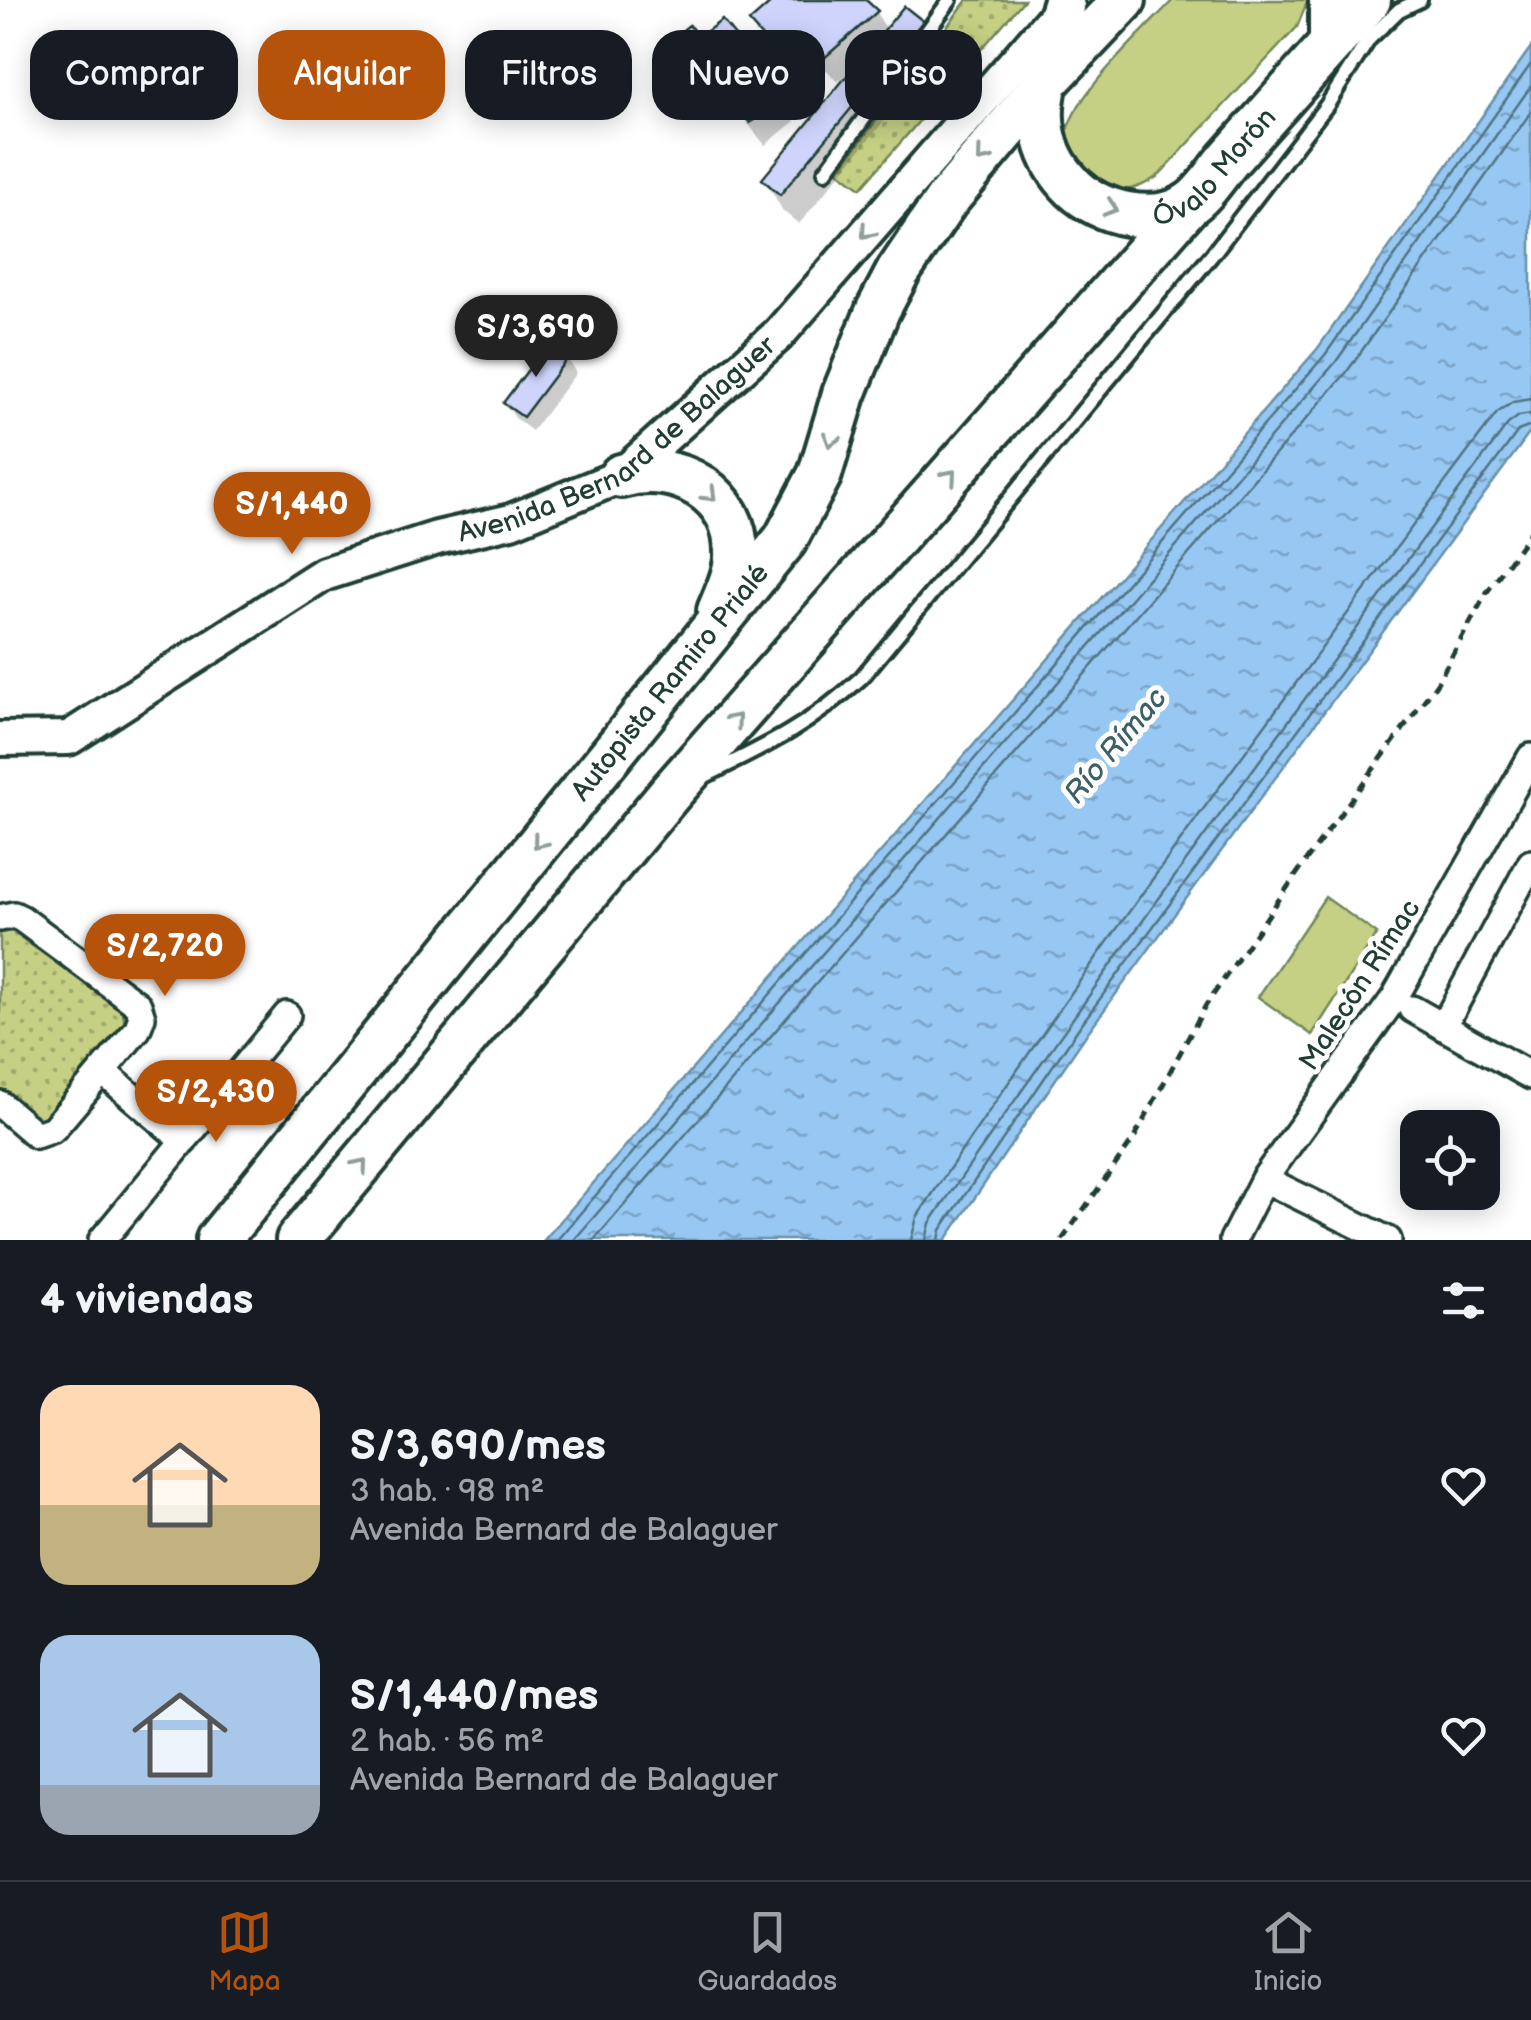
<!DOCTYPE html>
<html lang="es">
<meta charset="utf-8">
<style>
body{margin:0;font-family:"Balsamiq Sans",sans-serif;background:#242831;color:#f1f3f6;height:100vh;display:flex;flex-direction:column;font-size:38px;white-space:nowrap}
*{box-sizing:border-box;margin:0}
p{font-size:32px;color:#9ea1a6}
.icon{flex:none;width:55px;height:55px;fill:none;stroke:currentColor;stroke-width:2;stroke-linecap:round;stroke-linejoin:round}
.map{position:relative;height:1240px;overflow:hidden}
.side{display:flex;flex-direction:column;background:#171b24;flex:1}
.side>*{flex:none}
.guide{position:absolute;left:30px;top:30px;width:1000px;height:90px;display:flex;gap:20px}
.tools{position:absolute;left:1400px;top:1110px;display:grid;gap:20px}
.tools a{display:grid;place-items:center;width:100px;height:100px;border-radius:20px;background:#171b24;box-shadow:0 5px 25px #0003;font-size:50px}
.price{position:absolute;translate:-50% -85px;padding:0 22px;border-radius:35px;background:#b45309;color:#fff;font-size:32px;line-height:65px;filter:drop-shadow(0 2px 5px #0008)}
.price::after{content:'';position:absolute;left:50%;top:60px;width:30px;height:22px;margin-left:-15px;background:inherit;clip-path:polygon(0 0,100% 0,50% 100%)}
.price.on{background:#222;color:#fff}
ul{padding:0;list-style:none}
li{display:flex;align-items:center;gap:30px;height:250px;padding:0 40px}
li span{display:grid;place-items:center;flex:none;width:280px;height:200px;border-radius:30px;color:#555}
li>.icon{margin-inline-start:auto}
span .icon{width:120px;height:120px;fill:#fffc;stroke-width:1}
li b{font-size:42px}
h2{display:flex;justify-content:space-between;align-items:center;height:120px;padding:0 40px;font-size:42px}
.pill{padding:0 35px;border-radius:30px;background:#171b24;box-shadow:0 5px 25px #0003;font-size:35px;line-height:90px}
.pill.on{background:#b45309;color:#fff}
.menu{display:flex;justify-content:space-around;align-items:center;height:140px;border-top:2px solid #363941;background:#171b24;font-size:28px;color:#9ea1a6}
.menu a{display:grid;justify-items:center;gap:5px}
.menu .on{color:#b45309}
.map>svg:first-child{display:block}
.grass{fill:#c5d084;stroke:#72865c;stroke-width:2.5}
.park{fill:url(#park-dots);stroke:#72865c;stroke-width:2.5}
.water{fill:url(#water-ripples);stroke:#6790a7;stroke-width:2.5}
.shadow{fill:#0003}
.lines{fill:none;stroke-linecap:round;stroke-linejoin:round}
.shore{stroke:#4f7480;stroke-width:2.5}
.building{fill:#ced4fc;stroke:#1f3d34;stroke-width:2.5}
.service-casing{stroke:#1f3d34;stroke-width:20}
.minor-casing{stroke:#1f3d34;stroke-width:32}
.tertiary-casing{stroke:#1f3d34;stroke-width:40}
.trunk-casing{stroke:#1f3d34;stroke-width:50}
.path{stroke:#1f3d34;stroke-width:5;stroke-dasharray:10 8;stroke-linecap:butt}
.service{stroke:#fff;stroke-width:12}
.minor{stroke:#fff;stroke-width:25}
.tertiary{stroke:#fff;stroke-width:32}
.trunk{stroke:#fff;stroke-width:42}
.oneway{stroke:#8f9e9a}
.labels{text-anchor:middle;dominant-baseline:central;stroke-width:10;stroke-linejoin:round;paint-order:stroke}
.street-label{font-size:28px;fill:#1f3d34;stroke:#fff}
.water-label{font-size:30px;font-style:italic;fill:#3d6064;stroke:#fff}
</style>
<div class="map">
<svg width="1531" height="1240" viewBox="0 0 1531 1240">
<defs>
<pattern id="park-dots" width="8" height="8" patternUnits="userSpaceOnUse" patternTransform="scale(2.5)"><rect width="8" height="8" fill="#c5d084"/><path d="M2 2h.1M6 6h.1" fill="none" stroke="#9faa6d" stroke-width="1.8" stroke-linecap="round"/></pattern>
<pattern id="water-ripples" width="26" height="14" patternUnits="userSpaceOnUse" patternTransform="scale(2.5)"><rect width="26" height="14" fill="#97c7f3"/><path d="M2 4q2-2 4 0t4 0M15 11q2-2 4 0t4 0" fill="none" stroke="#7ba3c6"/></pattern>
</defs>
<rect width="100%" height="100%" fill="#fff"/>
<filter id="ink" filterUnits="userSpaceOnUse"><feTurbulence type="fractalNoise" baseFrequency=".01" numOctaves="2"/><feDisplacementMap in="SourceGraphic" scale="20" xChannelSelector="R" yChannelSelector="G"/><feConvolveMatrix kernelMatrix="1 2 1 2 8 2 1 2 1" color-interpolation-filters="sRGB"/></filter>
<g filter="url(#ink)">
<path class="grass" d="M 1173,0 L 1308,0 L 1297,27 L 1158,176 C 1138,190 1115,197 1095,180 C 1080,168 1068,158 1067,137 C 1065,103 1148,27 1173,0 Z
M 1325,897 L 1377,934 L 1312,1035 L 1258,997 Z"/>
<path class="park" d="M 967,0 L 1024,0 L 861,188 L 838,171 Z
M 5,930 L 13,932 L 122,1010 L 126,1026 L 51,1115 L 38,1121 L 0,1092 L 0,931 Z"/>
<path class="water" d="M 1531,47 L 1531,431 L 1088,1032 L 946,1240 L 544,1240 L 1318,348 Z"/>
<path class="shadow" d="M 778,0 L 862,0 L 876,12 L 887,31 L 921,23 L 939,54 L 799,224 L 783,211 L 765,180 L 855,70 L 853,68 L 837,82 L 827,70 L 804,90 L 766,46 L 752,22 Z
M 681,34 L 699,40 L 782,98 L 795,121 L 765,145 L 695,57 Z
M 567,358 L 576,373 L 532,431 L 515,418 L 506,403 Z"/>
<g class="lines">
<path class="shore" d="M 557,1240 L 1325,355 L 1531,64
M 574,1240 L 1335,363 L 1531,86
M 594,1240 L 1346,373 L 1531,112
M 911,1240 L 917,1217 C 1101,942 1299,678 1497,413 L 1513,402 L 1531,399
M 926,1240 L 930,1223 C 1116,951 1313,688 1508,424 L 1519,416 L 1531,414
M 939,1240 L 941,1230 L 1080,1026 L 1518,431 L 1531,426"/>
</g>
<path class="building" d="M 774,0 L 866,0 L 878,11 L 822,60 L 812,48 L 789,68 L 749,22 Z
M 904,6 L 923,21 L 780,195 L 762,179 Z
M 722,20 L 784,96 L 750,123 L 678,34 L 689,25 L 699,37 Z
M 549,342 L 569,356 L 523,417 L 503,403 Z"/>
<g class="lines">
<g class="service-casing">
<path id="service" d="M 825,172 L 950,0
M 705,776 C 767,746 812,724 862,677 L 1211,256 L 1327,105 L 1369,39 L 1399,10 L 1420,0"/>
</g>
<g class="minor-casing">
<path id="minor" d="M 0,918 L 14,915 L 22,919 L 138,1005 L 142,1017 L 137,1030 L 53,1129 L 36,1135 L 0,1104
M 1412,1009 L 1531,1076
M 1443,1027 L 1531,863
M 102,1071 L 184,1141
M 1264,1179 L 1388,1240
M 102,1240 L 287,1015
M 1233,1240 L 1264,1179 L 1395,997 L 1531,757"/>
</g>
<g class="tertiary-casing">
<g id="tertiary">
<path id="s1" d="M 0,739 L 69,738 L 324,574 L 437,538 L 511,521 L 621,476 L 778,335 L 1063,7"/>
</g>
</g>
<g class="trunk-casing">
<g id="trunk">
<path id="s2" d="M 1124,0 L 1046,82 C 1036,121 1044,159 1074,188 C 1101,214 1154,226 1188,205 C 1204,195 1217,173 1229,159 C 1263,121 1297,82 1331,44 L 1331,0"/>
<path d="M 1331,44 L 1369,0"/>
<path d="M 621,476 C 677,460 739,493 736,558 C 735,576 726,594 719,611"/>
<path id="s3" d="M 218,1240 L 785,540 L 820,474 L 844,394 L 878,310 L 898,272 L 946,201 L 1046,82 L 1063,7"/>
<path d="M 298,1240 L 670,793 L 1189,204"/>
</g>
</g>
<path class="path" d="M 1062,1240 L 1133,1140 L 1206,1005 L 1305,862 L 1437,683 L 1487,592 L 1531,531"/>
<use href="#service" class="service"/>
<use href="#minor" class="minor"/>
<use href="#tertiary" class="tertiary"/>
<use href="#trunk" class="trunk"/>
</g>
<defs><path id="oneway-chevron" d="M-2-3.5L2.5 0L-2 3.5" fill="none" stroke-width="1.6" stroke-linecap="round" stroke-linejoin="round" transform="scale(2.5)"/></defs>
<g class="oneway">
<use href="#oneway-chevron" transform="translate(983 156) rotate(130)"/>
<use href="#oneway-chevron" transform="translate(1111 208) rotate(18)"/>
<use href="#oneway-chevron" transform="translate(867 232) rotate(131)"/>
<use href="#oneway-chevron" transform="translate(831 440) rotate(107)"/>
<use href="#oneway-chevron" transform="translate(950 476) rotate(-49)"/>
<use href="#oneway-chevron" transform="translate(710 495) rotate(44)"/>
<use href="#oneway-chevron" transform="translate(735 720) rotate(-49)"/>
<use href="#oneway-chevron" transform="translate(539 842) rotate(129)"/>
<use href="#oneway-chevron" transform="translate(361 1165) rotate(-50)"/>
</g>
</g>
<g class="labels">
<g class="street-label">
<text stroke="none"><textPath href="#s2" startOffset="395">Óvalo Morón</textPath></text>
<text stroke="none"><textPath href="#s1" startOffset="700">Avenida Bernard de Balaguer</textPath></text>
<text stroke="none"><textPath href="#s3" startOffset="718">Autopista Ramiro Prialé</textPath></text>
<text transform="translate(1360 985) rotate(-57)">Malecón Rímac</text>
</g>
<g class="water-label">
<text transform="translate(1116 746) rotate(-50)">Río Rímac</text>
</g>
</g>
</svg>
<div class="tools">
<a><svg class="icon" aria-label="locate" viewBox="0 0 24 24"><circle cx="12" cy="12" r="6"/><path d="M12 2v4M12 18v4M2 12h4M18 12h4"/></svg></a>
</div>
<b class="price on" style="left:536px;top:380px">S/3,690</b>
<b class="price" style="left:292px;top:557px">S/1,440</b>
<b class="price" style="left:165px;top:999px">S/2,720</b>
<b class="price" style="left:216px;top:1145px">S/2,430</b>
<div class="guide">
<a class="pill">Comprar</a>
<a class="pill on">Alquilar</a>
<a class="pill">Filtros</a>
<a class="pill">Nuevo</a>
<a class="pill">Piso</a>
</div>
</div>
<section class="side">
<h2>4 viviendas<svg class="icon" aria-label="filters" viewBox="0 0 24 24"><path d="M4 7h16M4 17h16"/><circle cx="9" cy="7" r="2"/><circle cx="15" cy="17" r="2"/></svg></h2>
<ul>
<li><span style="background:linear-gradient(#ffd9b3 60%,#c2b280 0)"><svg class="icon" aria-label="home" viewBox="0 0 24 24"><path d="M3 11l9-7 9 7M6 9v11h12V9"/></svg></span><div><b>S/3,690/mes</b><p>3 hab. · 98 m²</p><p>Avenida Bernard de Balaguer</p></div><svg class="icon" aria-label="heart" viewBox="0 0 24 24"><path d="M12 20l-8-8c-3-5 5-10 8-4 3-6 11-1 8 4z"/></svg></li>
<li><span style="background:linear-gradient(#a9c7e8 75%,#9aa5b1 0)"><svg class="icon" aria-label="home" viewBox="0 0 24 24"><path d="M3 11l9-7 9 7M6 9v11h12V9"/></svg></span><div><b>S/1,440/mes</b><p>2 hab. · 56 m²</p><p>Avenida Bernard de Balaguer</p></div><svg class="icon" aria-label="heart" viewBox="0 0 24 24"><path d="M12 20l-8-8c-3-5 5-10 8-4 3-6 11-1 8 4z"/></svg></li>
</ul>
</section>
<nav class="menu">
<a class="on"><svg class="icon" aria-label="map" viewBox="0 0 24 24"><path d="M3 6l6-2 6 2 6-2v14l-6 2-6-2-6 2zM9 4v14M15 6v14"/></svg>Mapa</a>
<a><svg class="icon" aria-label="saved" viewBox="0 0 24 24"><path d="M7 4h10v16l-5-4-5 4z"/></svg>Guardados</a>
<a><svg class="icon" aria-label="home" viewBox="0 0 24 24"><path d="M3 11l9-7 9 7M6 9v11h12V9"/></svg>Inicio</a>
</nav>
